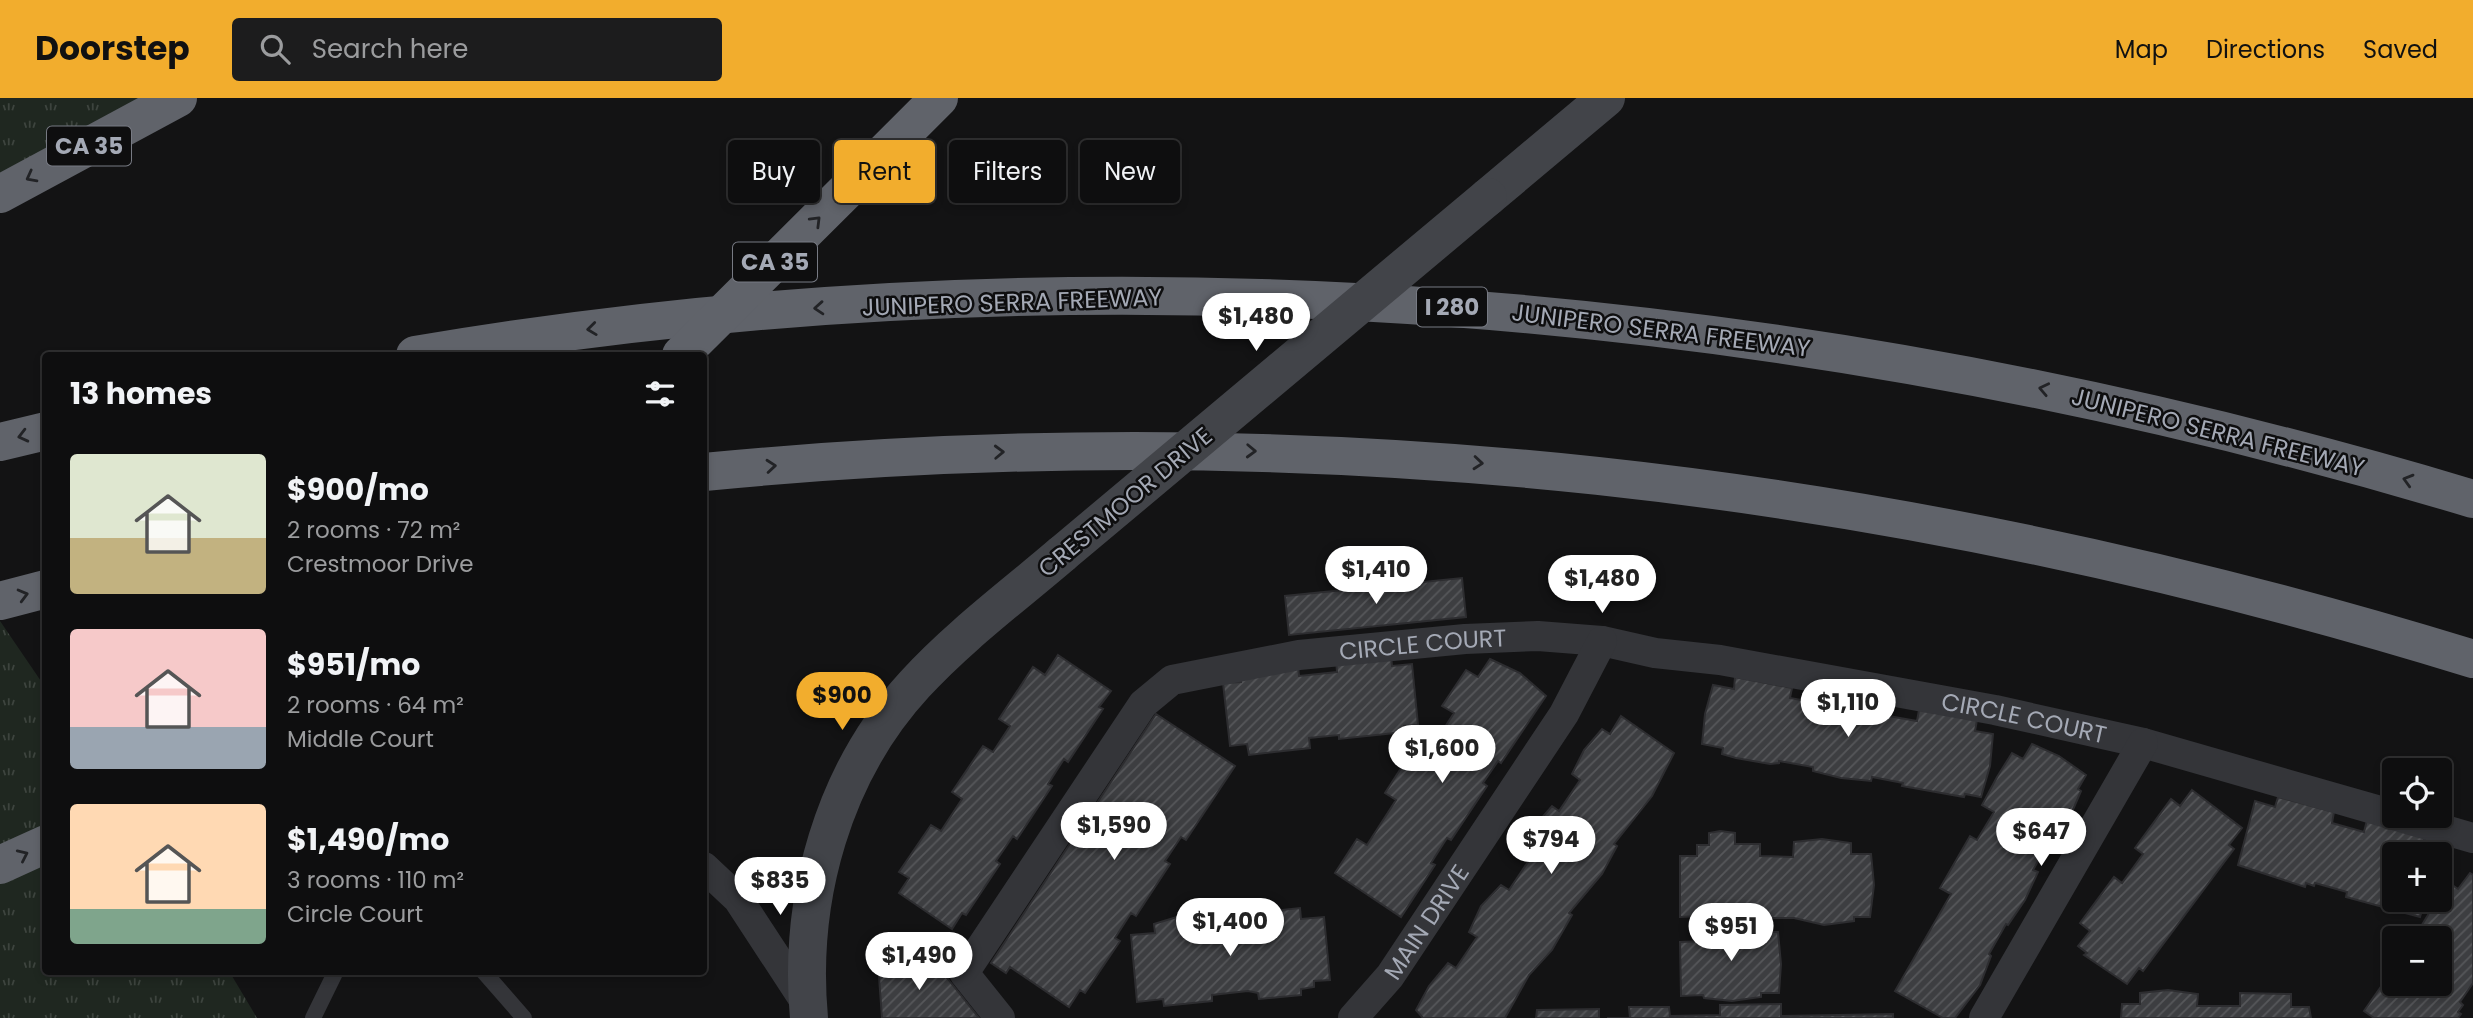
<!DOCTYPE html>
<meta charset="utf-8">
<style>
body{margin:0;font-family:Poppins,sans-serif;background:#1c1c1d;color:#f1f3f6;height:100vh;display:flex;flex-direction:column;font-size:26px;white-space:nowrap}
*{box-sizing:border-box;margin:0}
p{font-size:23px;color:#9b9c9e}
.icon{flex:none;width:38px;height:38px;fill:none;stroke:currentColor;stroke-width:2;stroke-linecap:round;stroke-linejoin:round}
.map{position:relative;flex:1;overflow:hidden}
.sheet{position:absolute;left:42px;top:254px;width:665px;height:623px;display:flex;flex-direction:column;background:#0e0e0f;border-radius:7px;box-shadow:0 4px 10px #0003,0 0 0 2px #2e2e2f}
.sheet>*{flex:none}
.top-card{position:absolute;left:728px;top:42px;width:665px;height:63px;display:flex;gap:14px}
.controls{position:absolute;left:2382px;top:660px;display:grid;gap:14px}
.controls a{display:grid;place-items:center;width:70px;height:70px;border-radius:7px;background:#0e0e0f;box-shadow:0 4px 10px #0003,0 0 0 2px #2e2e2f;font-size:35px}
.price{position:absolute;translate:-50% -60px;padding:0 16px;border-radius:24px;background:#fff;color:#222;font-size:23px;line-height:46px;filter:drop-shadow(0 2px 4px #0008)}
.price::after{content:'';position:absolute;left:50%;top:42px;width:21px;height:16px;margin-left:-10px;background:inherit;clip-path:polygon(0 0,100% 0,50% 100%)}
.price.current{background:#f2ad2d;color:#111}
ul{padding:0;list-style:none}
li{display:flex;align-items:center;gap:21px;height:175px;padding:0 28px}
li span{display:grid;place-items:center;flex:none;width:196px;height:140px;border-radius:7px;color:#555}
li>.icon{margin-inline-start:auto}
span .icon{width:84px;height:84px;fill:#fffc;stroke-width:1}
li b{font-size:30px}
h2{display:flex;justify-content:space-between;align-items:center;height:84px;padding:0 28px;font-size:30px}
.pill{padding:0 24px;border-radius:7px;background:#0e0e0f;box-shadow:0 4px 10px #0003,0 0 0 2px #2e2e2f;font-size:24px;line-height:63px}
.pill.current{background:#f2ad2d;color:#111}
header{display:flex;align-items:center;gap:42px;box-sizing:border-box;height:98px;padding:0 35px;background:#f2ad2d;color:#111}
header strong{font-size:33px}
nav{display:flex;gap:38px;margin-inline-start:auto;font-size:24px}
.search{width:490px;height:63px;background:#1c1c1d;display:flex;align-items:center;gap:18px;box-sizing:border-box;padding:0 24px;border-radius:7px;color:#9b9c9e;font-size:26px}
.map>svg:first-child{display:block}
.park{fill:url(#park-tufts)}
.building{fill:url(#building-hatch);stroke:#2d2d30;stroke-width:2}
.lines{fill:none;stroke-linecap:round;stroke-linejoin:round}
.lane{stroke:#343539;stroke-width:16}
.street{stroke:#343539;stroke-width:30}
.secondary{stroke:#424449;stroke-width:38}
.highway{stroke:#60636a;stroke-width:38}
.secondary-bridge{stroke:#424449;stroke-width:38}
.highway-bridge{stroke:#60636a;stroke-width:38}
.oneway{stroke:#222326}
.labels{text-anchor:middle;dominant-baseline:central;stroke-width:5;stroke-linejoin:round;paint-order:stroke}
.shield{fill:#0e0e0f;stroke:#777a83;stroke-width:2}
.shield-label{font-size:23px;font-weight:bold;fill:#a4a9b5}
.street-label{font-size:24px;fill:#a4a9b5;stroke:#0e0e0f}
</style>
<header>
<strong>Doorstep</strong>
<div class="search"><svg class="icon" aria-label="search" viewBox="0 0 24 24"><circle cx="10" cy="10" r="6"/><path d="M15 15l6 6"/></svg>Search here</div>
<nav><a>Map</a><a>Directions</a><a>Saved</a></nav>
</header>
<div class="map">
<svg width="2473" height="920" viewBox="0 0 2473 920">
<defs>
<pattern id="park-tufts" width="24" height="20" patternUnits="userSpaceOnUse" patternTransform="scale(1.75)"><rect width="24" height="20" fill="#1f2720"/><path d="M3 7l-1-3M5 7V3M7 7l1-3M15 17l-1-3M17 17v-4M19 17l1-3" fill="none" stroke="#3d443e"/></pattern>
<pattern id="building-hatch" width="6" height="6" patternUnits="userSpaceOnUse" patternTransform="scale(1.75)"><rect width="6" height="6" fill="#3d3e41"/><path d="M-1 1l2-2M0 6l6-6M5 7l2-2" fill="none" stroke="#56575a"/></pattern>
</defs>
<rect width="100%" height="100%" fill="#131314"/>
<path class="park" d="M 0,0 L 178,0 L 0,96 Z
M 0,523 L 45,589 L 46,873 L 229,873 L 257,920 L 0,920 Z"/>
<path class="building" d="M 1462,480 L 1466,519 L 1289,537 L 1285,498 Z
M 1058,557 L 1111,593 L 1099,609 L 1103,611 L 1068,664 L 1064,661 L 1048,686 L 1052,688 L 1017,741 L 1013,738 L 996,763 L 1000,766 L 966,817 L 962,815 L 952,831 L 899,795 L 909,780 L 899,774 L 931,727 L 941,733 L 962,701 L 952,694 L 983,648 L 993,654 L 1010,628 L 999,621 L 1033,569 L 1045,577 Z
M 1391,557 L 1392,568 L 1412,566 L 1418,627 L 1404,628 L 1404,634 L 1339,641 L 1339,637 L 1309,640 L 1310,650 L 1249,657 L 1247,646 L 1230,648 L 1223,585 L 1241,584 L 1240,574 L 1298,568 L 1299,578 L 1337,574 L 1336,562 Z
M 1490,561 L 1520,575 L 1546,598 L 1501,665 L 1498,663 L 1483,685 L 1487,688 L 1451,742 L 1447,740 L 1431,765 L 1435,767 L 1401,819 L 1335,775 L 1357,741 L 1367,747 L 1396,702 L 1385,695 L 1416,647 L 1428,655 L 1454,615 L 1442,608 L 1466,572 L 1478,579 Z
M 1735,579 L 1792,590 L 1790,600 L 1824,606 L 1826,596 L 1885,606 L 1883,617 L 1917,623 L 1919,612 L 1977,622 L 1975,633 L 1993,636 L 1990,668 L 1981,699 L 1965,696 L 1964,699 L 1902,688 L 1903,685 L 1872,679 L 1871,683 L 1841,680 L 1813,673 L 1813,669 L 1779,663 L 1779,665 L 1770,666 L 1736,660 L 1722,656 L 1723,650 L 1702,646 L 1705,616 L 1713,587 L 1734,591 Z
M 1156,616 L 1235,668 L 1186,742 L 1181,739 L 1165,763 L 1170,766 L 1136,818 L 1131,815 L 1115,840 L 1120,843 L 1085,895 L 1080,892 L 1069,909 L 1010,869 L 1006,875 L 991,865 Z
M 1621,618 L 1674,655 L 1652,698 L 1614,746 L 1617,748 L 1602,776 L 1569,815 L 1572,817 L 1552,852 L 1529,877 L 1505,920 L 1423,920 L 1416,912 L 1429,888 L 1448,865 L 1456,870 L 1477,839 L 1469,834 L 1481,808 L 1501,787 L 1509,792 L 1530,761 L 1521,754 L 1533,730 L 1552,708 L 1559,713 L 1580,682 L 1572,676 L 1584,652 L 1602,631 L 1610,636 Z
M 2032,646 L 2059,658 L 2086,677 L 2078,691 L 2081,693 L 2069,721 L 2052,745 L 2049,744 L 2033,772 L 2038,774 L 2025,802 L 2008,827 L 2006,826 L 1989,856 L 1991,858 L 1980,887 L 1955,920 L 1943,920 L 1895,893 L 1951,796 L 1940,790 L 1970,738 L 1977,742 L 1994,714 L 1982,707 L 1997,679 L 2012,655 L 2023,661 Z
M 2192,692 L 2242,730 L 2229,747 L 2234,751 L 2143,873 L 2139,870 L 2127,886 L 2084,857 L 2087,855 L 2078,848 L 2090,833 L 2080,825 L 2114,779 L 2122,785 L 2143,756 L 2135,750 L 2171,701 L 2180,708 Z
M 2278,699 L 2334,714 L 2332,725 L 2364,734 L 2367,722 L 2425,738 L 2422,750 L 2438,756 L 2394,756 L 2394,802 L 2425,802 L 2420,819 L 2346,799 L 2347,794 L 2315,785 L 2314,788 L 2306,785 L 2305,789 L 2238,767 L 2255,703 L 2275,709 Z
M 1720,733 L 1735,735 L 1735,746 L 1760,746 L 1760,758 L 1793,759 L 1794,744 L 1822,741 L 1851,745 L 1851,756 L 1871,756 L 1874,787 L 1870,819 L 1854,819 L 1854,823 L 1824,827 L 1794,820 L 1759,820 L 1759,825 L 1702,827 L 1702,818 L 1680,819 L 1680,758 L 1697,758 L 1697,747 L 1709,747 L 1709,735 Z
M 2470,775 L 2473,777 L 2473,885 L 2460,904 L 2463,907 L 2458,914 L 2461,916 L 2458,920 L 2374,920 L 2364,913 L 2394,870 L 2394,886 L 2440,886 L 2440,840 L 2414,840 L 2448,784 L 2458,791 Z
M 1300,810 L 1301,821 L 1324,819 L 1330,882 L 1314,883 L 1314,889 L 1301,891 L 1301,897 L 1259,901 L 1258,895 L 1248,893 L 1212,897 L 1212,903 L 1164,908 L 1163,901 L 1137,904 L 1131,837 L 1155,835 L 1154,826 L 1180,818 L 1207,821 L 1208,830 L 1247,826 L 1245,816 Z
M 1759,825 L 1760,834 L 1778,834 L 1781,866 L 1779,895 L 1761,895 L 1761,899 L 1732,903 L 1704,900 L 1703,897 L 1681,898 L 1680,844 L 1702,843 L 1702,827 Z
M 932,861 L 979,920 L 882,920 L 878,865 Z
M 2168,892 L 2198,896 L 2197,908 L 2240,908 L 2240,895 L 2291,896 L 2291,909 L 2309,909 L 2311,920 L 2121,920 L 2122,906 L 2140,906 L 2140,895 Z
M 1781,906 L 1781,918 L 1893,916 L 1893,920 L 1607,920 L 1630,920 L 1629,909 L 1669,909 L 1670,918 L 1720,917 L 1720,907 Z
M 1599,911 L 1599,920 L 1536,920 L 1537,912 Z"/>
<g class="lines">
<path class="lane" d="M 483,873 L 524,920
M 313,920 L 336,873"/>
<g class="street">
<path d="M 2397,718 L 2473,740"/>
<path d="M 704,769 L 738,801 L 808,908"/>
<path id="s1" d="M 1000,920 L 964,875 L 1143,606 L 1172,582 L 1299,557 L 1465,541 L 1538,538 L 1602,543 L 1655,555 L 1720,562 L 1995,612 L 2143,645 L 2394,717"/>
<path id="s2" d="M 1353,920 L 1390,878 L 1564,616 L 1602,543"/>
<path d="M 1984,920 L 2143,645"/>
</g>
<path class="secondary" d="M 1488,99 L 1606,0
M 809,920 C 798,800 833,675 915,586 C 959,538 1013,498 1062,456"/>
<path class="highway" d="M 869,70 L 939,0
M 0,96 L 178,0
M 415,257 C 1103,140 1807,201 2473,401
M 0,344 L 46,333
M 704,374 C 1312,315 1889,381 2473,561
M 0,503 L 46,491
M 0,767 L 46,746"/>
<path class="secondary-bridge" d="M 1062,456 L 1488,99"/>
<path class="highway-bridge" d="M 681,257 L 869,70"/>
</g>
<defs><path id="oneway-chevron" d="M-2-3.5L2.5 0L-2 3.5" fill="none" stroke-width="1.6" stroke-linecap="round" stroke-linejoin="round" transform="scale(1.75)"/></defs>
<g class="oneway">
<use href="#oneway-chevron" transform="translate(31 79) rotate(152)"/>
<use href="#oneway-chevron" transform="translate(816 123) rotate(-45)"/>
<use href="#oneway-chevron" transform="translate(819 210) rotate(176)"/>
<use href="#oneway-chevron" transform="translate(592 231) rotate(173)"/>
<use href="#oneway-chevron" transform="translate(2044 291) rotate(-168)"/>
<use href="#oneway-chevron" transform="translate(23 338) rotate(166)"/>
<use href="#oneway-chevron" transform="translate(1251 353) rotate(2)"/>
<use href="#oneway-chevron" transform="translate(999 354) rotate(-2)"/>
<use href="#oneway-chevron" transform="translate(1478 365) rotate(5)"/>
<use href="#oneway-chevron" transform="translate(771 368) rotate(-5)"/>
<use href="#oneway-chevron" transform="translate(2408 382) rotate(-164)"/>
<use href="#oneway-chevron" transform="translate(23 497) rotate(-15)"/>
<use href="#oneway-chevron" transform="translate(23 757) rotate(-25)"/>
</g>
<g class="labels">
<g class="shield">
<rect x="47" y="28.5" width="84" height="39" rx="5"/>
<rect x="733" y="144.5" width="84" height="39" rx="5"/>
<rect x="1417" y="189.5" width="70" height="39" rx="5"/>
</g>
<g class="shield-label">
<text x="89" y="48">CA 35</text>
<text x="775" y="164">CA 35</text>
<text x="1452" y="209">I 280</text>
</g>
<g class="street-label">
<text transform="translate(1012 204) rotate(-2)">JUNIPERO SERRA FREEWAY</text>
<text transform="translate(1661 232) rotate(7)">JUNIPERO SERRA FREEWAY</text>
<text transform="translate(2218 334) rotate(14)">JUNIPERO SERRA FREEWAY</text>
<text transform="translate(1125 404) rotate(-40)">CRESTMOOR DRIVE</text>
<text stroke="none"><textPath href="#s1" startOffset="672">CIRCLE COURT</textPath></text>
<text stroke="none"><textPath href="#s1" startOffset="1281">CIRCLE COURT</textPath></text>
<text stroke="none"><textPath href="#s2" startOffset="121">MAIN DRIVE</textPath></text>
</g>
</g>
</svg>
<div class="controls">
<a><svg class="icon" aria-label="locate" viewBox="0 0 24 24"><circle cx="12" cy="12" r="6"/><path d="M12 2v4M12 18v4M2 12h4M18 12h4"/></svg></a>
<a>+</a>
<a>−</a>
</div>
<b class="price" style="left:1256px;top:255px">$1,480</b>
<b class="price" style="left:1376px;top:508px">$1,410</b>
<b class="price" style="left:1602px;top:517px">$1,480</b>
<b class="price current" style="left:842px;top:634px">$900</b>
<b class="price" style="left:1848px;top:641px">$1,110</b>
<b class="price" style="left:1442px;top:687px">$1,600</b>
<b class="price" style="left:1114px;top:764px">$1,590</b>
<b class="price" style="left:2041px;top:770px">$647</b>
<b class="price" style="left:1551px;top:778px">$794</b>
<b class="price" style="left:780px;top:819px">$835</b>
<b class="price" style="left:1230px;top:860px">$1,400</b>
<b class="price" style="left:1731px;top:865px">$951</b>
<b class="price" style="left:919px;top:894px">$1,490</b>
<div class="top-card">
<a class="pill">Buy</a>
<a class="pill current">Rent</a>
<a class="pill">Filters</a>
<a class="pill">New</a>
</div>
<section class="sheet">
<h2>13 homes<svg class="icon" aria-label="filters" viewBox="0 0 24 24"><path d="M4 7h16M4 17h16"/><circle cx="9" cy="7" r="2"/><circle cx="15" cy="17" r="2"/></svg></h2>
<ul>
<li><span style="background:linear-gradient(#dfe7d0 60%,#c2b280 0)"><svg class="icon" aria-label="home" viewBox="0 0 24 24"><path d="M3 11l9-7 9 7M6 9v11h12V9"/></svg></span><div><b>$900/mo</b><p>2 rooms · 72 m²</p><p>Crestmoor Drive</p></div></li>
<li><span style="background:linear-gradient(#f6c9c9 70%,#9aa5b1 0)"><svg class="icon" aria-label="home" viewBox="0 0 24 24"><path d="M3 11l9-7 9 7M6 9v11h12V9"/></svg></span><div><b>$951/mo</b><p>2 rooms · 64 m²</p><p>Middle Court</p></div></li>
<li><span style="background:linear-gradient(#ffd9b3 75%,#7fa58c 0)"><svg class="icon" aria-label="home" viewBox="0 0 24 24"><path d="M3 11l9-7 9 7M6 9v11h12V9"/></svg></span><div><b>$1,490/mo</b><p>3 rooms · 110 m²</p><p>Circle Court</p></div></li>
</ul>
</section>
</div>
